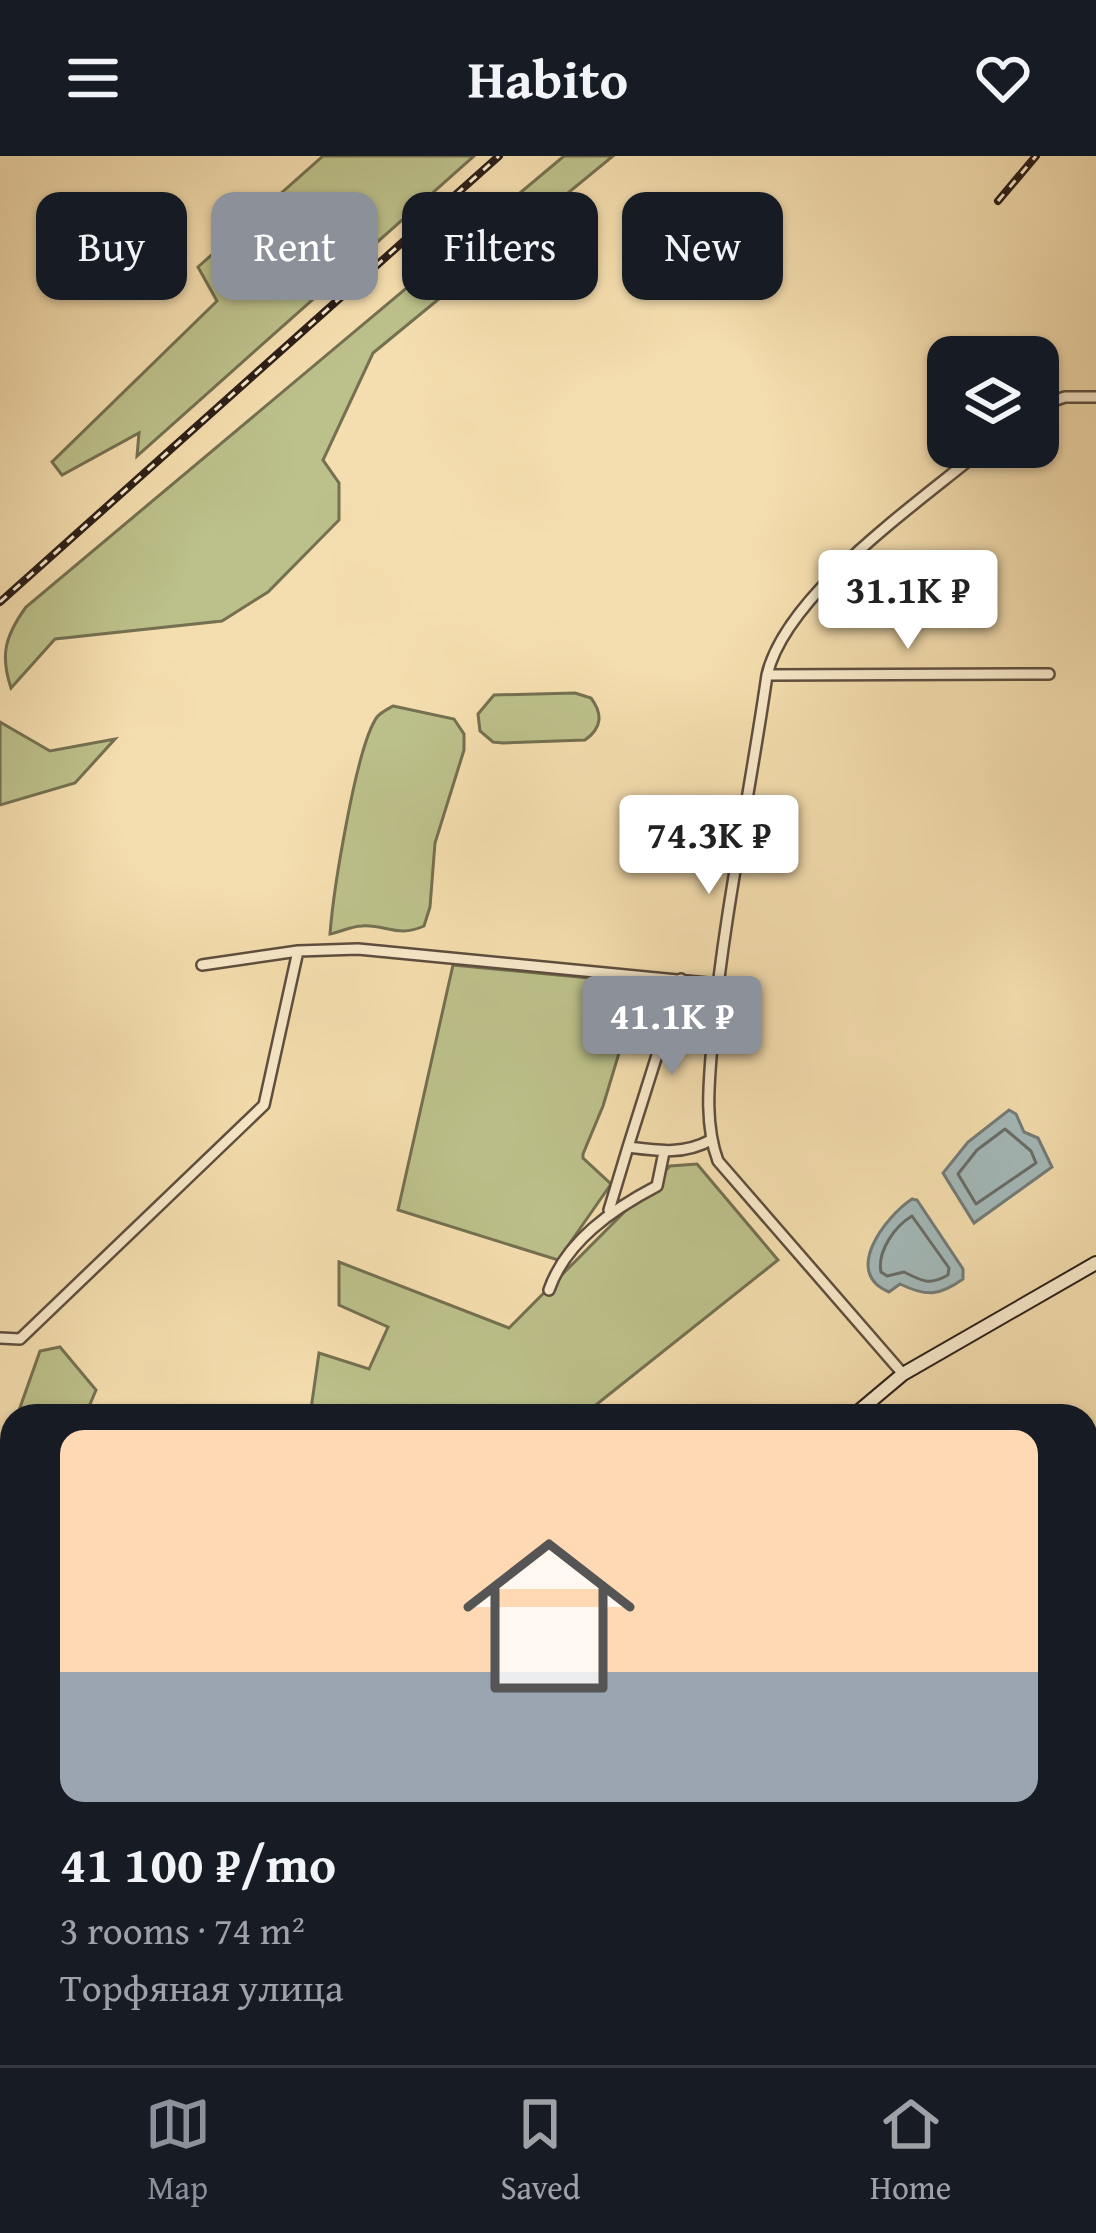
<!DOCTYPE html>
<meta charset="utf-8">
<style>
body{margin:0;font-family:"Gentium Book Plus",serif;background:#242831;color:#f1f3f6;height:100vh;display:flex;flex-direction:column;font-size:45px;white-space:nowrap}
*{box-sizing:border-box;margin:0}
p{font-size:39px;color:#9ea1a6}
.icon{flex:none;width:66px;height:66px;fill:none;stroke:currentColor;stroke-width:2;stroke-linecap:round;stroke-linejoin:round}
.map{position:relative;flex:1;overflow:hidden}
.details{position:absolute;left:0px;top:1248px;width:1098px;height:663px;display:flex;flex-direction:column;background:#171b24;border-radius:36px 36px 0 0;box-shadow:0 3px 9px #0004}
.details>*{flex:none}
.banner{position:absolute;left:36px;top:36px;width:1026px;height:108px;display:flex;gap:24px}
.fabs{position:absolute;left:927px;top:180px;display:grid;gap:24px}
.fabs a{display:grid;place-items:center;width:132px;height:132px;border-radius:24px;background:#171b24;box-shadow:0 3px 9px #0004;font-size:60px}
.price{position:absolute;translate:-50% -102px;padding:0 27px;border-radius:12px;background:#fff;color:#222;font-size:39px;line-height:78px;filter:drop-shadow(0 3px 6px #0008)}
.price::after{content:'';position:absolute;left:50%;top:72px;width:36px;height:27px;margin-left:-18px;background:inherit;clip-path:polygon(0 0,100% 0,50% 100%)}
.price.selected{background:#8c9099;color:#fff}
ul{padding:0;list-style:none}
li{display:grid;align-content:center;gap:24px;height:636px;padding:0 60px}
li+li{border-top:3px solid #363941}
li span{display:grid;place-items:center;height:372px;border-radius:24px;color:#555}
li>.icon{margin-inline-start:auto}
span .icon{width:216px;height:216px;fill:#fffc;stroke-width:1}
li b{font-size:51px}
.pill{padding:0 42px;border-radius:24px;background:#171b24;box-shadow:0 3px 9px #0004;font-size:42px;line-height:108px}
.pill.selected{background:#8c9099;color:#fff}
header{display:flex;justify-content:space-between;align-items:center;height:156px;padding:0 60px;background:#171b24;font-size:54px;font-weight:800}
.tabs{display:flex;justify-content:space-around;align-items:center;height:168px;border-top:3px solid #363941;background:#171b24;font-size:33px;color:#9ea1a6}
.tabs a{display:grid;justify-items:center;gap:6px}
.tabs .selected{color:#8c9099}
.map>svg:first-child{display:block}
.green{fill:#bcc08a;stroke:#747051;stroke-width:3}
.water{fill:#a3b8b8;stroke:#737b78;stroke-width:3}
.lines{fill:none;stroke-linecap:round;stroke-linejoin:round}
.shore{stroke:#686c68;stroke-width:3}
.street-casing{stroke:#5e4e3e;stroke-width:14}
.secondary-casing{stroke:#2c1f18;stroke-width:16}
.street{stroke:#f8e9ca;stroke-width:9}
.secondary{stroke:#f8e9ca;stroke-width:12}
.rail-casing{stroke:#2c1f18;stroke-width:8}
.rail{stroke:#f8e9ca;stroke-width:3;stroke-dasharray:9;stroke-linecap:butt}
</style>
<header><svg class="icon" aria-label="menu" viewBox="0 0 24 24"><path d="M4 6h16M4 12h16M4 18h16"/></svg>Habito<svg class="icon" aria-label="heart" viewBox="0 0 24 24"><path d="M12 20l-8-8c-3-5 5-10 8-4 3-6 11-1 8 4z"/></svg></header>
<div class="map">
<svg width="1096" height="1909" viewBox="0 0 1096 1909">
<rect width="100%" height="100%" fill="#f4ddae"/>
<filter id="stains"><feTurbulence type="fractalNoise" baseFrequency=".00167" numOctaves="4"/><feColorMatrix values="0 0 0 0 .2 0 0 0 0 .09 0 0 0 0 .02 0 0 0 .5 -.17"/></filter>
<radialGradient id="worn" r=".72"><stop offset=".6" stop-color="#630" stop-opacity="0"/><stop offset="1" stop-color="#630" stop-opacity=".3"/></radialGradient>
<path class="green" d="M 323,0 L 474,0 L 137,300 L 139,277 L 62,319 L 52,306 L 217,145 L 198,111 Z
M 564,0 L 613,0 L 373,197 L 323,304 L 339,327 L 339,364 L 268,436 L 222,465 L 55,483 L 11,532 C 0,499 5,480 26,451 Z
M 575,537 L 591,542 C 603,558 602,572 585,584 L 503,587 L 493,586 L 480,575 L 478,558 L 494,539 Z
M 393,550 L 454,563 L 464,578 L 464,594 L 435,687 L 430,751 L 424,770 C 398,782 385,768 362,770 C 352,770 340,776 330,778 C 333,738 356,590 377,561 C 381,556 388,553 393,550 Z
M 0,566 L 50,595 L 115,583 L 75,627 L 0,649 Z
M 453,809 L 620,825 L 636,841 L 603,950 L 583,998 L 583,1002 L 611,1028 L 558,1104 L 398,1054 Z
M 697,1008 L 778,1104 L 582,1260 L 505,1260 L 500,1255 L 495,1260 L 310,1260 L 319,1197 L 369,1213 L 388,1171 L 339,1149 L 339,1106 L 509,1172 L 670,1010 Z
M 60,1191 L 96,1234 L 85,1260 L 17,1260 L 40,1195 Z
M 3,1484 L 12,1489 L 12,1609 L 0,1617 Z"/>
<path class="water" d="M 1009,954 L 1016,958 L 1024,976 L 1038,982 L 1052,1011 L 974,1067 L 943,1017 L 968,986 Z
M 912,1043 L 917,1044 L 963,1113 L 963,1123 C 939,1140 927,1141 900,1128 L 889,1136 C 842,1117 885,1061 912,1043 Z"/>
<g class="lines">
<path class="shore" d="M 1005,973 L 1031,995 L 1036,1007 L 976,1048 L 958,1018 L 977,994 Z
M 912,1060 L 949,1112 L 948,1119 C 929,1130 922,1125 904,1116 L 887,1120 L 881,1116 C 877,1095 895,1070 912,1060 Z"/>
<g class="street-casing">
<path id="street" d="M 1038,250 L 1065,241 L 1096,241
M 767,519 L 1049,518
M 202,809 L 298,795 L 358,793 L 718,828
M 681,823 L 628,991 C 659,995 683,999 711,984
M 609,1054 L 628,991
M 549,1134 C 566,1085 613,1053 657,1030 L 664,996
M 0,1182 L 20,1183 L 264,949 L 298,795
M 903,1218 L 718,1005 C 703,965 710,918 713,877 C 724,757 750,638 767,519 C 786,437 920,346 985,291
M 574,1909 L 586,1909"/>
</g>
<g class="secondary-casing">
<path id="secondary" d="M 853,1260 L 903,1218 L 1096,1107
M 286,1909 L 292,1899"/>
</g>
<use href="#street" class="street"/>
<use href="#secondary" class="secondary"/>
<g class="rail-casing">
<path id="rail" d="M 998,45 L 1036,0
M 0,446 L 499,0
M 1086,1373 L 1096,1367
M 1086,1408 L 1096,1398"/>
</g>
<use href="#rail" class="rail"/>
</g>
<rect width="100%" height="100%" filter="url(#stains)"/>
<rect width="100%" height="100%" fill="url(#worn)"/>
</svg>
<div class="fabs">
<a><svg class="icon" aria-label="layers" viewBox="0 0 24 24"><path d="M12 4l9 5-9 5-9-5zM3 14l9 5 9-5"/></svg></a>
</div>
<b class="price" style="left:908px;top:496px">31.1K ₽</b>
<b class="price" style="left:709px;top:741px">74.3K ₽</b>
<b class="price selected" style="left:672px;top:922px">41.1K ₽</b>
<div class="banner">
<a class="pill">Buy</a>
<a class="pill selected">Rent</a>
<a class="pill">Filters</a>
<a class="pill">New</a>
</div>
<section class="details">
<ul>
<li><span style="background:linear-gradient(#ffd9b3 65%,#9aa5b1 0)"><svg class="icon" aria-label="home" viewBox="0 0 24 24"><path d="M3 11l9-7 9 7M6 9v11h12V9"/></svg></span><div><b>41 100 ₽/mo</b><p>3 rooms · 74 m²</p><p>Торфяная улица</p></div></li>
</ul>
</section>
</div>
<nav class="tabs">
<a class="selected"><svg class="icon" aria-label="map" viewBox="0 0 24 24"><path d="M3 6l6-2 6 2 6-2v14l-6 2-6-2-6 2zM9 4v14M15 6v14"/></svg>Map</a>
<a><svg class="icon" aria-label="saved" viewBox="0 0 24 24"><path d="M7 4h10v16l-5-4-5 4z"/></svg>Saved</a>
<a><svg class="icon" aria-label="home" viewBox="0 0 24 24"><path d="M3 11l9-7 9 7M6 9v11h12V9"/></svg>Home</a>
</nav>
